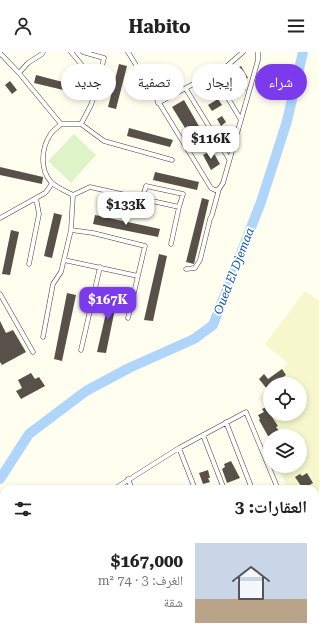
<!DOCTYPE html>
<html lang="ar">
<meta charset="utf-8">
<style>
body{margin:0;font-family:"Roboto Serif","Noto Naskh Arabic",serif;background:#f6f6f6;color:#222;direction:rtl;height:100vh;display:flex;flex-direction:column;font-size:15px;white-space:nowrap}
*{box-sizing:border-box;margin:0}
p{font-size:13px;color:#767676}
.icon{flex:none;width:22px;height:22px;fill:none;stroke:currentColor;stroke-width:2;stroke-linecap:round;stroke-linejoin:round}
.map{position:relative;flex:1;overflow:hidden;direction:ltr}
.details{position:absolute;left:0px;top:433px;width:319px;height:156px;display:flex;flex-direction:column;background:#fff;border-radius:12px 12px 0 0;box-shadow:0 2px 6px #0003;direction:rtl}
.details>*{flex:none}
.hud{position:absolute;left:12px;top:12px;width:295px;height:36px;direction:rtl;display:flex;gap:8px}
.tools{position:absolute;left:263px;top:325px;display:grid;gap:8px}
.tools a{display:grid;place-items:center;width:44px;height:44px;border-radius:50%;background:#fff;box-shadow:0 2px 6px #0003;font-size:20px}
.price{position:absolute;translate:-50% -34px;padding:0 9px;border-radius:8px;background:#fff;color:#222;font-size:13px;line-height:26px;filter:drop-shadow(0 1px 2px #0008)}
.price::after{content:'';position:absolute;left:50%;top:24px;width:12px;height:9px;margin-left:-6px;background:inherit;clip-path:polygon(0 0,100% 0,50% 100%)}
.price.active{background:#7c3aed;color:#fff}
ul{padding:0;list-style:none}
li{display:flex;align-items:center;gap:12px;height:100px;padding:0 12px}
li+li{border-top:1px solid #e0e0e0}
li span{display:grid;place-items:center;flex:none;width:112px;height:80px;border-radius:0px;color:#555}
li>.icon{margin-inline-start:auto}
span .icon{width:48px;height:48px;fill:#fffc;stroke-width:1}
li b{font-size:17px}
h2{display:flex;justify-content:space-between;align-items:center;height:48px;padding:0 12px;font-size:17px}
.tag{padding:0 14px;border-radius:18px;background:#fff;box-shadow:0 2px 6px #0003;font-size:14px;line-height:36px}
.tag.active{background:#7c3aed;color:#fff}
header{display:flex;justify-content:space-between;align-items:center;height:52px;padding:0 12px;background:#fff;font-size:18px;font-weight:700}
.map>svg:first-child{display:block}
.farmland{fill:#f6f7cd}
.pitch{fill:#dff3c8}
.lines{fill:none;stroke-linecap:round;stroke-linejoin:round}
.river{stroke:#b0d5fa;stroke-width:10}
.building{fill:#58514a}
.street-casing{stroke:#414141;stroke-width:5}
.secondary-casing{stroke:#303030;stroke-width:7}
.street{stroke:#fff;stroke-width:4}
.secondary{stroke:#feffaa;stroke-width:6}
.labels{text-anchor:middle;dominant-baseline:central;stroke-width:4;stroke-linejoin:round;paint-order:stroke}
.water-label{font-size:12px;font-style:italic;fill:#0e52a9;stroke:#fff}
</style>
<header><svg class="icon" aria-label="menu" viewBox="0 0 24 24"><path d="M4 6h16M4 12h16M4 18h16"/></svg>Habito<svg class="icon" aria-label="person" viewBox="0 0 24 24"><circle cx="12" cy="8" r="4"/><path d="M4 21q1-7 8-7t8 7"/></svg></header>
<div class="map">
<svg width="319" height="589" viewBox="0 0 319 589">
<rect width="100%" height="100%" fill="#fffeef"/>
<path class="farmland" d="M 305,239 L 319,249 L 319,441 L 315,446 L 315,437 L 288,437 L 278,414 L 300,414 L 300,384 L 277,384 L 280,380 L 259,346 L 270,333 L 270,362 L 300,362 L 300,332 L 271,332 L 288,311 L 265,292 Z"/>
<path class="pitch" d="M 74,82 L 96,103 L 71,131 L 48,109 Z"/>
<g class="lines">
<path class="river" d="M 0,427 L 29,382 L 86,339 L 129,316 L 194,287 L 213,273 L 261,150 L 287,69 L 303,0"/>
</g>
<path class="building" d="M 119,12 L 127,14 L 116,57 L 108,55 Z
M 241,14 L 248,26 L 242,29 L 246,38 L 238,42 L 226,24 Z
M 36,23 L 78,34 L 76,41 L 34,31 Z
M 10,29 L 17,38 L 12,42 L 5,33 Z
M 218,47 L 222,53 L 212,59 L 208,53 Z
M 184,48 L 208,90 L 198,95 L 187,75 L 185,76 L 172,55 Z
M 222,64 L 226,70 L 221,74 L 217,67 Z
M 129,76 L 173,88 L 170,95 L 127,84 Z
M 226,81 L 231,90 L 225,93 L 220,85 Z
M 212,98 L 220,112 L 211,118 L 203,103 Z
M 0,115 L 43,125 L 42,132 L 0,123 Z
M 155,120 L 199,130 L 197,138 L 153,128 Z
M 202,146 L 209,148 L 194,212 L 186,210 Z
M 54,161 L 62,163 L 52,206 L 44,204 Z
M 95,163 L 160,177 L 158,185 L 93,172 Z
M 11,178 L 19,180 L 10,223 L 2,222 Z
M 159,202 L 167,204 L 153,269 L 144,268 Z
M 112,235 L 119,237 L 106,301 L 97,300 Z
M 67,241 L 76,243 L 62,309 L 54,307 Z
M 0,269 L 6,281 L 13,278 L 26,300 L 2,313 L 0,310 Z
M 282,317 L 286,323 L 273,332 L 270,332 L 270,334 L 267,337 L 259,327 L 264,322 L 268,327 Z
M 31,321 L 35,327 L 39,325 L 45,334 L 21,347 L 16,339 L 22,336 L 18,328 Z
M 270,353 L 270,362 L 278,374 L 276,375 L 280,380 L 273,384 L 268,384 L 259,368 L 260,367 L 258,363 L 264,360 L 262,357 Z
M 231,409 L 240,426 L 227,431 L 222,417 L 225,415 L 224,412 Z
M 208,418 L 210,426 L 208,426 L 210,430 L 203,432 L 199,421 Z
M 307,421 L 313,431 L 303,437 L 295,425 L 300,422 L 302,424 Z"/>
<g class="lines">
<g class="street-casing">
<path id="street" d="M 83,0 L 104,6 L 95,41
M 128,0 L 211,136 L 215,138 L 219,137 L 223,131 L 258,8 L 258,0
M 0,1 L 19,21 L 61,72 C 57,76 52,79 50,83 C 41,97 40,118 51,130 C 57,136 66,139 73,143 L 90,135 L 179,155 L 171,192
M 19,21 L 28,11 L 42,2 L 43,0
M 213,21 L 241,68
M 186,37 L 229,107
M 158,51 L 227,14 L 243,0
M 61,72 L 81,72 L 91,53 L 95,41 L 81,12 L 71,0
M 81,72 L 104,89 L 172,108
M 142,147 L 146,134 L 183,142 L 179,155
M 0,166 L 45,141 L 49,136 L 52,131
M 71,178 L 93,181 L 145,194 L 128,266
M 64,208 L 138,224
M 29,212 L 39,162 L 36,146
M 186,217 L 195,216 L 200,208 L 210,167 L 212,163 L 219,137
M 0,242 L 33,300
M 43,285 L 53,232 L 61,220 L 71,178 L 73,143
M 81,298 L 100,215
M 226,370 L 252,437
M 203,383 L 224,437
M 179,396 L 195,437
M 128,427 L 132,437
M 114,437 L 179,396 L 246,360 L 278,437
M 0,514 L 4,511
M 315,526 L 319,535
M 315,582 L 319,580
M 144,585 L 146,589
M 201,585 L 203,589
M 252,585 L 254,589
M 283,585 L 284,589
M 117,589 L 120,589
M 297,589 L 307,585"/>
</g>
<g class="secondary-casing">
<path id="secondary" d="M 0,533 L 4,539
M 32,585 L 34,589"/>
</g>
<use href="#street" class="street"/>
<use href="#secondary" class="secondary"/>
</g>
<g class="labels">
<g class="water-label">
<text transform="translate(234 219) rotate(-69)">Oued El Djemaa</text>
</g>
</g>
</svg>
<div class="tools">
<a><svg class="icon" aria-label="locate" viewBox="0 0 24 24"><circle cx="12" cy="12" r="6"/><path d="M12 2v4M12 18v4M2 12h4M18 12h4"/></svg></a>
<a><svg class="icon" aria-label="layers" viewBox="0 0 24 24"><path d="M12 4l9 5-9 5-9-5zM3 14l9 5 9-5"/></svg></a>
</div>
<b class="price" style="left:211px;top:108px">$116K</b>
<b class="price" style="left:126px;top:174px">$133K</b>
<b class="price active" style="left:108px;top:269px">$167K</b>
<div class="hud">
<a class="tag active">شراء</a>
<a class="tag">إيجار</a>
<a class="tag">تصفية</a>
<a class="tag">جديد</a>
</div>
<section class="details">
<h2>العقارات: 3<svg class="icon" aria-label="filters" viewBox="0 0 24 24"><path d="M4 7h16M4 17h16"/><circle cx="9" cy="7" r="2"/><circle cx="15" cy="17" r="2"/></svg></h2>
<ul>
<li><span style="background:linear-gradient(#c9d6e8 70%,#b9a48a 0)"><svg class="icon" aria-label="home" viewBox="0 0 24 24"><path d="M3 11l9-7 9 7M6 9v11h12V9"/></svg></span><div><b>$167,000</b><p>الغرف: 3 · 74 m²</p><p>شقة</p></div></li>
</ul>
</section>
</div>
